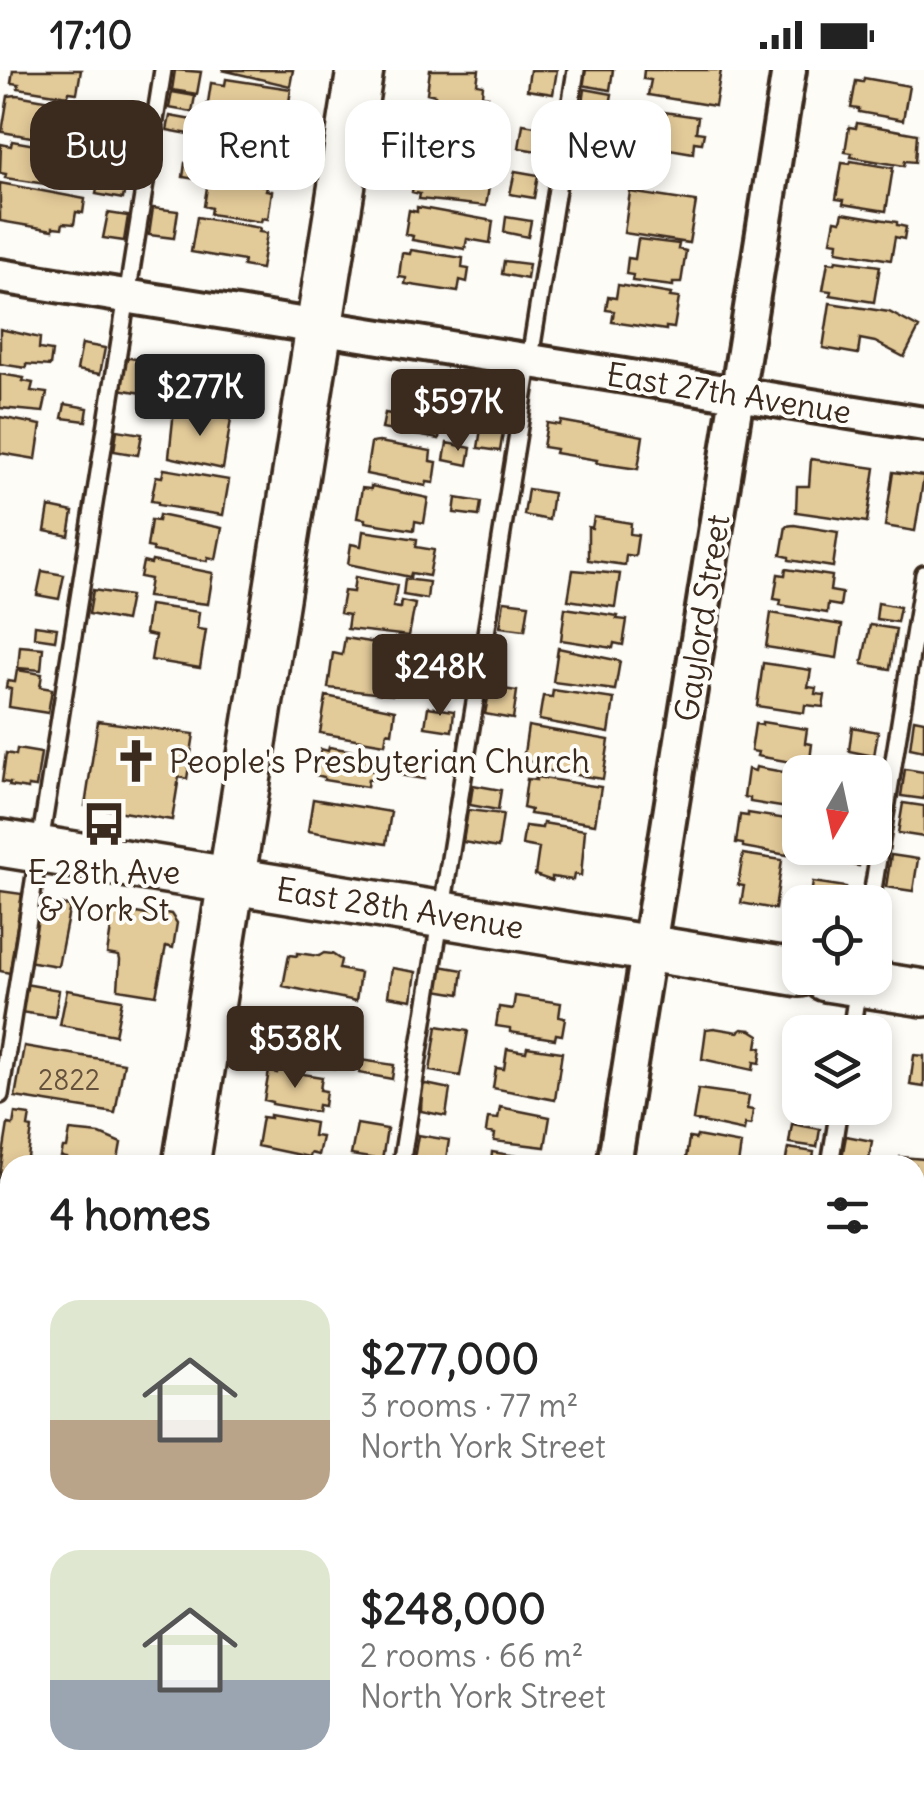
<!DOCTYPE html>
<meta charset="utf-8">
<style>
body{margin:0;font-family:Delius,sans-serif;background:#f2f2f2;color:#222;height:100vh;display:flex;flex-direction:column;font-size:38px;white-space:nowrap}
*{box-sizing:border-box;margin:0}
p{font-size:32px;color:#767676}
.icon{flex:none;width:55px;height:55px;fill:none;stroke:currentColor;stroke-width:2;stroke-linecap:round;stroke-linejoin:round}
.map{position:relative;flex:1;overflow:hidden}
.details{position:absolute;left:0px;top:1085px;width:925px;height:640px;display:flex;flex-direction:column;background:#fff;border-radius:30px 30px 0 0;box-shadow:0 5px 15px #0003}
.details>*{flex:none}
.hud{position:absolute;left:30px;top:30px;width:865px;height:90px;display:flex;gap:20px}
.needle{width:65px;rotate:189deg}
.tools{position:absolute;left:782px;top:685px;display:grid;gap:20px}
.tools a{display:grid;place-items:center;width:110px;height:110px;border-radius:20px;background:#fff;box-shadow:0 5px 15px #0003;font-size:50px}
.price{position:absolute;translate:-50% -85px;padding:0 22px;border-radius:10px;background:#3b2a1e;color:#fff;font-size:32px;line-height:65px;filter:drop-shadow(0 2px 5px #0008)}
.price::after{content:'';position:absolute;left:50%;top:60px;width:30px;height:22px;margin-left:-15px;background:inherit;clip-path:polygon(0 0,100% 0,50% 100%)}
.price.current{background:#222;color:#fff}
ul{padding:0;list-style:none}
li{display:flex;align-items:center;gap:30px;height:250px;padding:0 50px}
li span{display:grid;place-items:center;flex:none;width:280px;height:200px;border-radius:30px;color:#555}
li>.icon{margin-inline-start:auto}
span .icon{width:120px;height:120px;fill:#fffc;stroke-width:1}
li b{font-size:42px}
h2{display:flex;justify-content:space-between;align-items:center;height:120px;padding:0 50px;font-size:42px}
.pill{padding:0 35px;border-radius:30px;background:#fff;box-shadow:0 5px 15px #0003;font-size:35px;line-height:90px}
.pill.current{background:#3b2a1e;color:#fff}
.status{display:flex;justify-content:space-between;align-items:center;height:70px;padding:0 50px;background:#fff;direction:ltr}
.status svg{height:28px;fill:currentColor}
.map>svg:first-child{display:block}
.building{fill:#e3ca99;stroke:#3b2a1e;stroke-width:2.5}
.lines{fill:none;stroke-linecap:round;stroke-linejoin:round}
.lane-casing{stroke:#3b2a1e;stroke-width:22}
.street-casing{stroke:#3b2a1e;stroke-width:40}
.secondary-casing{stroke:#3b2a1e;stroke-width:52}
.lane{stroke:#fdfcf7;stroke-width:15}
.street{stroke:#fdfcf7;stroke-width:32}
.secondary{stroke:#fdfcf7;stroke-width:45}
.labels{text-anchor:middle;dominant-baseline:central;stroke-width:8;stroke-linejoin:round;paint-order:stroke}
.number-label{font-size:28px;fill:#65523d}
.street-label{font-size:32px;fill:#3b2a1e;stroke:#fdfcf7}
.poi-label{font-size:32px;fill:#3b2a1e;stroke:#fdfcf7;text-anchor:start}
</style>
<div class="status"><b>17:10</b><svg viewBox="0 0 49 12"><path d="M0 12V9h3v3zM5 12V6h3v6zM10 12V3h3v9zM15 12V0h3v12zM26 1h20v11H26zM47 4h2v5h-2z"/></svg></div>
<div class="map">
<svg width="924" height="1725" viewBox="0 0 924 1725">
<rect width="100%" height="100%" fill="#fdfcf7"/>
<filter id="ink" filterUnits="userSpaceOnUse"><feTurbulence type="fractalNoise" baseFrequency=".01" numOctaves="2"/><feDisplacementMap in="SourceGraphic" scale="20" xChannelSelector="R" yChannelSelector="G"/><feConvolveMatrix kernelMatrix="1 2 1 2 8 2 1 2 1" color-interpolation-filters="sRGB"/></filter>
<g filter="url(#ink)">
<path class="building" d="M 13,0 L 81,0 L 77,23 L 69,22 L 68,26 L 18,18 L 19,14 L 11,13 Z
M 175,0 L 201,2 L 197,24 L 172,20 Z
M 222,0 L 293,0 L 290,16 Z
M 430,0 L 479,0 L 477,14 L 483,15 L 482,25 L 488,26 L 486,44 L 433,37 L 435,25 L 427,23 Z
M 530,0 L 557,0 L 553,24 L 527,20 Z
M 585,0 L 613,0 L 610,20 L 582,15 Z
M 644,0 L 721,0 L 715,36 L 648,25 L 651,10 L 643,9 Z
M 864,8 L 909,16 L 903,50 L 859,42 L 859,39 L 851,38 L 856,11 L 863,12 Z
M 226,9 L 291,19 L 285,60 L 219,49 L 220,41 L 207,39 L 211,13 L 225,15 Z
M 585,19 L 612,24 L 607,52 L 581,48 Z
M 172,22 L 195,26 L 192,42 L 169,38 Z
M 17,25 L 73,35 L 72,40 L 80,41 L 76,70 L 67,68 L 66,73 L 2,62 L 8,26 Z
M 651,40 L 698,47 L 696,62 L 704,63 L 702,73 L 694,72 L 693,83 L 646,75 Z
M 170,46 L 192,50 L 189,64 L 167,60 Z
M 431,48 L 482,57 L 484,48 L 498,51 L 487,87 L 480,86 L 479,91 L 426,83 L 427,78 L 419,77 L 423,51 L 431,53 Z
M 857,53 L 917,64 L 915,92 L 905,91 L 904,96 L 851,87 L 852,83 L 845,82 L 849,57 L 856,58 Z
M 523,54 L 548,58 L 543,82 L 519,78 Z
M 219,64 L 274,70 L 273,74 L 280,75 L 275,102 L 228,98 L 229,93 L 214,91 Z
M 12,71 L 59,79 L 59,83 L 66,84 L 62,112 L 54,110 L 53,115 L 5,108 L 6,104 L 0,103 L 1,74 L 11,76 Z
M 574,79 L 606,84 L 602,109 L 570,104 Z
M 851,91 L 893,98 L 886,141 L 843,134 L 844,130 L 836,129 L 842,93 L 850,94 Z
M 185,93 L 210,96 L 208,111 L 183,107 Z
M 425,94 L 480,103 L 478,116 L 489,117 L 486,136 L 419,129 L 420,124 L 412,122 L 416,97 L 424,98 Z
M 101,100 L 127,106 L 123,129 L 96,124 Z
M 515,101 L 538,105 L 534,128 L 510,124 Z
M 214,107 L 267,116 L 266,120 L 272,121 L 268,149 L 262,148 L 261,152 L 210,144 L 211,138 L 204,136 L 208,111 L 214,112 Z
M 0,113 L 85,129 L 83,143 L 76,142 L 74,154 L 63,153 L 62,158 L 53,157 L 53,160 L 0,151 Z
M 630,122 L 696,132 L 689,173 L 624,163 Z
M 417,137 L 493,151 L 490,173 L 467,169 L 465,179 L 412,170 L 413,166 L 405,164 L 409,140 L 417,142 Z
M 153,138 L 178,141 L 174,168 L 149,165 Z
M 108,143 L 128,146 L 124,171 L 103,168 Z
M 843,143 L 897,152 L 897,155 L 906,157 L 904,169 L 895,167 L 891,190 L 837,181 L 838,172 L 831,171 L 835,150 L 841,151 Z
M 197,147 L 260,158 L 259,162 L 267,163 L 261,199 L 243,196 L 244,191 L 191,182 Z
M 506,147 L 531,151 L 528,167 L 504,162 Z
M 638,169 L 679,174 L 678,179 L 686,181 L 681,213 L 673,213 L 673,216 L 632,211 L 633,205 L 626,204 L 628,188 L 635,189 Z
M 411,180 L 463,188 L 462,198 L 469,199 L 467,212 L 460,210 L 458,222 L 405,214 L 406,208 L 399,207 L 402,183 L 410,184 Z
M 836,190 L 880,196 L 874,232 L 830,225 L 831,221 L 823,220 L 828,192 L 835,193 Z
M 504,191 L 529,194 L 527,209 L 502,204 Z
M 618,215 L 671,224 L 670,227 L 679,228 L 674,258 L 666,257 L 666,260 L 612,252 L 614,241 L 606,240 L 608,227 L 616,228 Z
M 830,233 L 889,242 L 919,258 L 904,287 L 875,272 L 860,269 L 858,284 L 823,278 Z
M 0,259 L 40,268 L 39,279 L 52,281 L 50,296 L 26,294 L 26,298 L 0,294 Z
M 82,274 L 105,278 L 100,304 L 77,300 Z
M 124,287 L 159,293 L 154,325 L 119,319 Z
M 200,288 L 247,295 L 241,339 L 193,331 L 193,328 L 185,327 L 188,313 L 180,312 L 184,289 L 199,291 Z
M 0,304 L 24,308 L 23,311 L 33,313 L 31,321 L 47,323 L 43,342 L 0,338 Z
M 399,324 L 416,327 L 415,331 L 449,337 L 448,348 L 460,353 L 458,364 L 440,361 L 439,369 L 382,359 L 385,343 L 391,344 Z
M 65,334 L 88,338 L 86,351 L 62,348 Z
M 174,340 L 231,349 L 223,399 L 169,387 Z
M 0,347 L 41,355 L 36,389 L 0,383 Z
M 561,351 L 643,366 L 638,399 L 596,393 L 597,390 L 555,383 L 556,379 L 543,377 L 547,353 L 560,355 Z
M 482,352 L 504,356 L 500,381 L 478,378 Z
M 117,360 L 142,364 L 138,385 L 114,381 Z
M 379,372 L 431,381 L 430,391 L 437,392 L 434,413 L 427,412 L 426,416 L 366,404 L 371,373 Z
M 447,373 L 471,378 L 468,395 L 444,390 Z
M 811,389 L 875,398 L 867,452 L 796,442 L 797,416 L 809,416 Z
M 164,399 L 229,410 L 223,445 L 158,435 L 158,432 L 151,431 L 156,406 L 162,407 Z
M 893,402 L 924,406 L 915,461 L 885,456 Z
M 371,416 L 428,428 L 424,453 L 415,451 L 414,460 L 365,452 L 365,449 L 357,448 L 362,418 L 371,419 Z
M 528,419 L 553,423 L 549,450 L 524,445 Z
M 456,428 L 481,432 L 479,446 L 454,443 Z
M 49,437 L 73,442 L 69,466 L 45,461 Z
M 159,445 L 222,458 L 216,489 L 208,487 L 207,491 L 153,481 L 153,478 L 147,477 L 151,450 L 158,451 Z
M 594,447 L 631,453 L 630,464 L 638,465 L 635,486 L 626,485 L 625,495 L 588,490 L 588,457 L 592,458 Z
M 794,455 L 838,462 L 833,497 L 789,490 L 789,487 L 781,485 L 786,456 Z
M 363,461 L 417,469 L 416,477 L 434,480 L 429,506 L 411,503 L 410,507 L 348,494 L 351,474 L 361,476 Z
M 152,491 L 213,503 L 208,534 L 147,527 L 150,509 L 140,507 L 143,492 L 151,494 Z
M 786,499 L 832,506 L 830,521 L 842,523 L 840,536 L 828,534 L 827,543 L 780,535 L 781,530 L 774,529 L 778,504 L 785,505 Z
M 573,500 L 620,504 L 615,537 L 568,530 Z
M 42,501 L 64,505 L 59,529 L 37,525 Z
M 355,507 L 397,515 L 393,537 L 400,538 L 401,531 L 415,534 L 409,566 L 347,559 L 349,545 L 340,543 L 344,521 L 353,522 Z
M 405,509 L 429,512 L 427,529 L 403,525 Z
M 93,520 L 130,526 L 125,551 L 89,544 Z
M 504,531 L 529,534 L 525,560 L 500,557 Z
M 878,533 L 900,537 L 897,552 L 876,549 Z
M 149,535 L 199,542 L 197,559 L 206,560 L 200,598 L 151,590 L 155,566 L 145,564 Z
M 565,538 L 618,546 L 617,549 L 627,550 L 623,575 L 614,573 L 613,578 L 561,570 Z
M 771,543 L 842,555 L 837,588 L 766,577 Z
M 35,555 L 57,558 L 55,570 L 34,567 Z
M 870,555 L 896,559 L 890,599 L 862,594 Z
M 345,568 L 388,575 L 388,579 L 394,580 L 392,595 L 397,596 L 392,625 L 328,618 L 333,583 L 342,585 Z
M 417,572 L 462,579 L 458,602 L 414,594 Z
M 20,576 L 43,578 L 41,600 L 18,598 Z
M 558,578 L 620,591 L 615,620 L 553,612 Z
M 763,593 L 811,600 L 808,617 L 816,618 L 815,624 L 825,625 L 823,637 L 805,635 L 804,643 L 757,636 Z
M 17,600 L 42,604 L 40,617 L 52,619 L 48,643 L 9,637 L 11,619 L 6,618 L 7,611 L 15,612 Z
M 490,617 L 517,621 L 513,649 L 485,644 Z
M 553,620 L 614,629 L 609,663 L 539,650 L 543,626 L 552,627 Z
M 326,626 L 395,640 L 392,663 L 387,662 L 385,674 L 320,663 Z
M 428,637 L 454,641 L 452,661 L 425,657 Z
M 914,649 L 924,651 L 924,681 L 910,678 Z
M 98,651 L 194,664 L 187,709 L 179,707 L 172,750 L 85,736 Z
M 762,652 L 807,659 L 805,673 L 812,674 L 810,690 L 802,694 L 757,686 L 758,682 L 751,681 L 755,654 L 762,655 Z
M 528,656 L 609,670 L 603,709 L 537,699 L 538,693 L 523,690 Z
M 852,657 L 878,662 L 874,686 L 849,681 Z
M 329,677 L 372,684 L 369,700 L 375,701 L 373,710 L 368,709 L 367,717 L 324,710 L 324,707 L 316,705 L 321,679 L 328,681 Z
M 17,679 L 41,683 L 36,717 L 28,716 L 28,719 L 9,716 L 10,713 L 2,712 L 6,683 L 16,685 Z
M 402,689 L 427,692 L 424,709 L 399,705 Z
M 756,697 L 800,705 L 797,723 L 800,723 L 800,735 L 795,734 L 794,739 L 750,732 L 750,728 L 744,727 L 748,699 L 755,701 Z
M 905,699 L 924,702 L 924,729 L 901,726 Z
M 536,707 L 601,717 L 595,754 L 530,744 L 531,740 L 523,738 L 527,709 L 536,710 Z
M 473,715 L 501,720 L 498,740 L 470,735 Z
M 313,729 L 391,742 L 386,774 L 308,761 Z
M 903,733 L 924,736 L 924,767 L 898,763 Z
M 468,740 L 503,744 L 498,778 L 463,772 Z
M 748,743 L 793,750 L 787,785 L 743,777 L 743,774 L 736,773 L 740,745 L 748,746 Z
M 543,753 L 585,760 L 581,806 L 574,804 L 573,810 L 552,807 L 552,811 L 535,805 L 539,778 L 522,775 L 525,756 L 542,758 Z
M 836,778 L 862,778 L 859,796 L 834,792 Z
M 743,784 L 782,790 L 775,839 L 741,833 L 744,816 L 738,815 Z
M 891,785 L 918,789 L 913,821 L 886,817 Z
M 813,812 L 846,817 L 844,832 L 810,832 Z
M 0,821 L 22,824 L 10,903 L 0,901 Z
M 37,831 L 70,836 L 58,896 L 27,891 Z
M 114,839 L 147,845 L 147,840 L 171,844 L 177,853 L 173,878 L 166,876 L 156,925 L 118,919 L 120,890 L 119,886 L 107,884 Z
M 297,883 L 319,886 L 324,883 L 332,884 L 341,890 L 339,899 L 360,903 L 356,931 L 283,916 L 289,885 L 297,886 Z
M 440,896 L 463,900 L 460,924 L 436,920 Z
M 392,898 L 416,902 L 412,930 L 388,926 Z
M 25,914 L 59,920 L 55,947 L 20,942 Z
M 67,920 L 122,930 L 115,965 L 60,955 Z
M 515,926 L 561,933 L 559,947 L 565,948 L 562,965 L 556,964 L 555,969 L 510,962 L 510,958 L 496,956 L 499,937 L 513,939 Z
M 276,953 L 340,962 L 339,969 L 348,970 L 345,983 L 337,982 L 334,998 L 270,988 Z
M 437,956 L 468,961 L 460,1006 L 430,1001 Z
M 714,958 L 738,962 L 742,959 L 751,960 L 759,965 L 757,977 L 762,978 L 760,993 L 754,992 L 753,1000 L 702,989 L 706,959 Z
M 24,976 L 124,993 L 115,1043 L 15,1027 Z
M 527,977 L 562,982 L 555,1030 L 493,1018 L 496,998 L 504,999 L 507,979 L 526,982 Z
M 914,985 L 924,986 L 924,1017 L 910,1015 Z
M 361,990 L 394,995 L 392,1009 L 359,1003 Z
M 278,1000 L 322,1007 L 320,1020 L 326,1021 L 324,1036 L 318,1035 L 317,1042 L 272,1034 L 272,1032 L 264,1030 L 269,1001 L 277,1003 Z
M 426,1014 L 450,1019 L 446,1046 L 421,1041 L 422,1016 Z
M 698,1019 L 749,1026 L 747,1039 L 753,1040 L 751,1055 L 745,1054 L 744,1061 L 693,1050 Z
M 500,1037 L 550,1047 L 545,1077 L 494,1071 L 495,1064 L 486,1062 L 488,1048 L 498,1049 Z
M 15,1043 L 30,1045 L 28,1057 L 32,1058 L 27,1095 L 10,1095 L 10,1123 L 0,1121 L 0,1103 L 8,1054 L 13,1055 Z
M 270,1045 L 315,1053 L 313,1066 L 322,1067 L 318,1085 L 310,1083 L 309,1087 L 257,1076 L 262,1047 L 270,1048 Z
M 357,1054 L 387,1059 L 382,1090 L 351,1085 Z
M 792,1054 L 820,1059 L 817,1077 L 789,1073 Z
M 70,1061 L 100,1064 L 121,1073 L 117,1095 L 66,1095 L 67,1088 L 61,1087 L 63,1078 L 67,1078 Z
M 418,1065 L 449,1070 L 445,1095 L 413,1095 Z
M 697,1066 L 741,1074 L 738,1095 L 685,1095 L 689,1068 L 696,1069 Z
M 846,1066 L 872,1071 L 868,1095 L 841,1093 Z
M 788,1078 L 814,1082 L 812,1095 L 785,1095 Z
M 492,1082 L 535,1089 L 543,1095 L 482,1095 L 491,1094 Z
M 900,1087 L 924,1089 L 924,1124 L 915,1122 L 915,1095 L 899,1095 Z
M 0,1134 L 10,1136 L 10,1166 L 0,1165 Z
M 915,1135 L 924,1137 L 924,1170 L 915,1168 Z
M 915,1181 L 924,1182 L 924,1217 L 915,1215 Z
M 915,1287 L 924,1289 L 924,1324 L 915,1322 Z
M 915,1336 L 923,1337 L 924,1343 L 924,1367 L 918,1366 L 917,1370 Z
M 4,1438 L 10,1439 L 10,1478 L 0,1476 L 0,1440 Z
M 0,1485 L 10,1486 L 10,1524 L 0,1523 Z
M 0,1540 L 10,1541 L 10,1569 L 0,1567 Z
M 0,1581 L 10,1582 L 10,1621 L 0,1619 Z
M 0,1630 L 10,1632 L 10,1667 L 0,1665 Z
M 152,1715 L 221,1715 L 220,1725 L 176,1725 L 161,1723 L 162,1719 Z
M 246,1715 L 282,1715 L 280,1725 L 245,1725 Z
M 393,1715 L 435,1719 L 434,1722 L 441,1725 L 385,1725 L 392,1724 Z
M 587,1715 L 639,1715 L 650,1718 L 649,1725 L 586,1725 Z
M 676,1715 L 704,1715 L 702,1725 L 675,1725 Z
M 821,1715 L 870,1715 L 869,1723 L 862,1722 L 861,1725 L 820,1720 Z"/>
<g class="lines">
<g class="lane-casing">
<path id="lane" d="M 871,832 L 924,504
M 851,962 L 858,916
M 0,1025 L 163,0
M 401,1095 L 576,0
M 830,1095 L 839,1038
M 301,1725 L 302,1715
M 729,1725 L 731,1715"/>
</g>
<g class="street-casing">
<path id="street" d="M 0,206 L 924,354
M 614,1095 L 789,0
M 514,1725 L 515,1715"/>
</g>
<g class="secondary-casing">
<path id="secondary" d="M 0,773 L 800,903
M 826,908 L 924,923
M 186,1095 L 360,0
M 0,1338 L 10,1340
M 915,1485 L 924,1487
M 86,1725 L 88,1715"/>
</g>
<use href="#lane" class="lane"/>
<use href="#street" class="street"/>
<use href="#secondary" class="secondary"/>
</g>
</g>
<defs>
<g id="church-bare" transform="scale(3.45)"><path d="M-1.2-6h2.4v3.5h3.3v2.4h-3.3V6h-2.4V-.1h-3.3v-2.4h3.3Z" fill="#3b2a1e" stroke="#fdfcf7" stroke-width="2.5" paint-order="stroke"/></g>
<g id="bus-bare" transform="scale(3.45)"><path d="M-5-6H5V4H4V6H2V4H-2V6H-4V4H-5ZM-3.5-4V0h7V-4ZM-3.5 1.2v1.5H-2V1.2ZM2 1.2v1.5H3.5V1.2Z" fill="#3b2a1e" stroke="#fdfcf7" stroke-width="2.5" paint-order="stroke"/></g>
</defs>
<g fill-rule="evenodd">
<use href="#church-bare" x="136" y="691"/>
<use href="#bus-bare" x="104" y="754"/>
</g>
<g class="labels">
<g class="number-label">
<text x="69" y="1010">2822</text>
</g>
<g class="street-label">
<text transform="translate(729 323) rotate(9)">East 27th Avenue</text>
<text transform="translate(702 548) rotate(-81)">Gaylord Street</text>
<text transform="translate(400 838) rotate(9)">East 28th Avenue</text>
</g>
<g class="poi-label">
<text x="169" y="691">People's Presbyterian Church</text>
<text x="104" y="802" text-anchor="middle">E 28th Ave<tspan x="104" dy="37">&amp; York St</tspan></text>
</g>
</g>
</svg>
<div class="tools">
<a><svg class="needle" viewBox="-14 -14 28 28"><path d="M0-13l5 13h-10z" fill="#e53935"/><path d="M0 13l5-13h-10z" fill="#767676"/></svg></a>
<a><svg class="icon" aria-label="locate" viewBox="0 0 24 24"><circle cx="12" cy="12" r="6"/><path d="M12 2v4M12 18v4M2 12h4M18 12h4"/></svg></a>
<a><svg class="icon" aria-label="layers" viewBox="0 0 24 24"><path d="M12 4l9 5-9 5-9-5zM3 14l9 5 9-5"/></svg></a>
</div>
<b class="price current" style="left:200px;top:369px">$277K</b>
<b class="price" style="left:458px;top:384px">$597K</b>
<b class="price" style="left:440px;top:649px">$248K</b>
<b class="price" style="left:295px;top:1021px">$538K</b>
<div class="hud">
<a class="pill current">Buy</a>
<a class="pill">Rent</a>
<a class="pill">Filters</a>
<a class="pill">New</a>
</div>
<section class="details">
<h2>4 homes<svg class="icon" aria-label="filters" viewBox="0 0 24 24"><path d="M4 7h16M4 17h16"/><circle cx="9" cy="7" r="2"/><circle cx="15" cy="17" r="2"/></svg></h2>
<ul>
<li><span style="background:linear-gradient(#dfe7d0 60%,#b9a48a 0)"><svg class="icon" aria-label="home" viewBox="0 0 24 24"><path d="M3 11l9-7 9 7M6 9v11h12V9"/></svg></span><div><b>$277,000</b><p>3 rooms · 77 m²</p><p>North York Street</p></div></li>
<li><span style="background:linear-gradient(#dfe7d0 65%,#9aa5b1 0)"><svg class="icon" aria-label="home" viewBox="0 0 24 24"><path d="M3 11l9-7 9 7M6 9v11h12V9"/></svg></span><div><b>$248,000</b><p>2 rooms · 66 m²</p><p>North York Street</p></div></li>
</ul>
</section>
</div>
